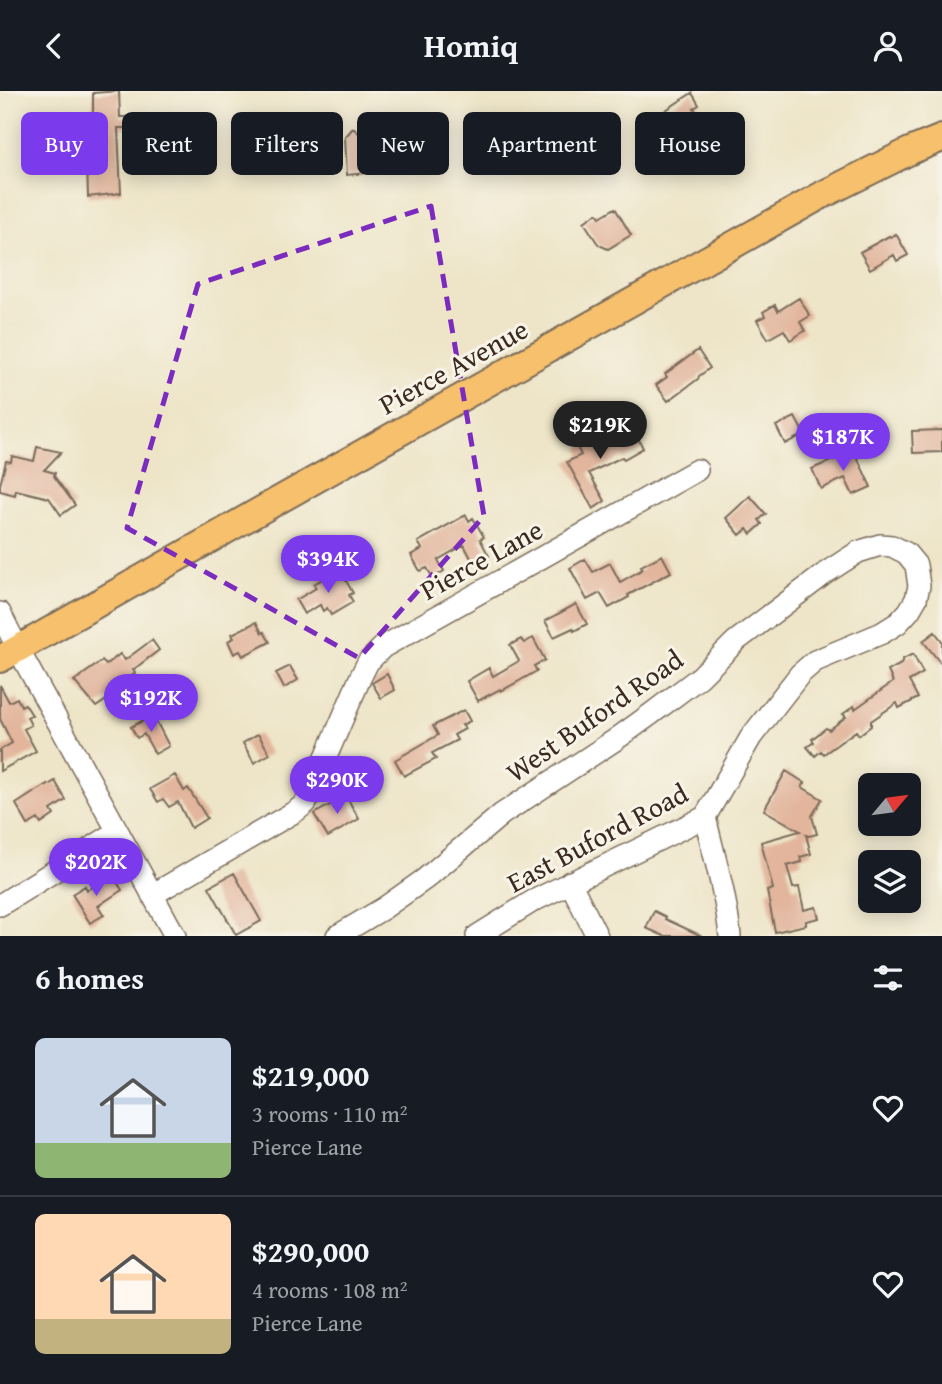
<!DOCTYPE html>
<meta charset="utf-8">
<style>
body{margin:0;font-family:"Gentium Book Plus",serif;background:#242831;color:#f1f3f6;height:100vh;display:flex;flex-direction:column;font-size:26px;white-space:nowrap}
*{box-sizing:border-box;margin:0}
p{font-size:23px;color:#9ea1a6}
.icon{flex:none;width:38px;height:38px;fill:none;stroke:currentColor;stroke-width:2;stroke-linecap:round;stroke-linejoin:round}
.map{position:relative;height:845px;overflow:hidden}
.sheet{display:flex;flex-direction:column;background:#171b24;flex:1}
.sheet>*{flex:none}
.guide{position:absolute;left:21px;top:21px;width:901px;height:63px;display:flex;gap:14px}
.needle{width:46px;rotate:61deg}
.buttons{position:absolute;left:858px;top:682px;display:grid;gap:14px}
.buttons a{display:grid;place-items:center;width:63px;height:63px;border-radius:10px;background:#171b24;box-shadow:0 4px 18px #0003;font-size:35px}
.price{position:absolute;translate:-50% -60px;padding:0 16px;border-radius:24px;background:#7c3aed;color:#fff;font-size:23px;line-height:46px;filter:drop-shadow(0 2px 4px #0008)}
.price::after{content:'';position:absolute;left:50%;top:42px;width:21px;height:16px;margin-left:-10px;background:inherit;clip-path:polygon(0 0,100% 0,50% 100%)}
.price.active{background:#222;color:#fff}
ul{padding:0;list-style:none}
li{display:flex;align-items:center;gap:21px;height:175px;padding:0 35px}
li+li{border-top:2px solid #363941}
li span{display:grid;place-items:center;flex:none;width:196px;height:140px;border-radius:10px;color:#555}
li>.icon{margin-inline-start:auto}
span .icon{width:84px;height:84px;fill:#fffc;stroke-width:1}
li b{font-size:30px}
h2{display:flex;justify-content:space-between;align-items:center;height:84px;padding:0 35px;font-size:30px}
.chip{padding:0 24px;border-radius:10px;background:#171b24;box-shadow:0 4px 18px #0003;font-size:24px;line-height:63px}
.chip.active{background:#7c3aed;color:#fff}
header{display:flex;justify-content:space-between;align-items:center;height:91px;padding:0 35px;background:#171b24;font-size:32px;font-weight:600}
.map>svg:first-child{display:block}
.building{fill:#e2b59c}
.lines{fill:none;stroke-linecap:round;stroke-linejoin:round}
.minor-casing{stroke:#7a6b5a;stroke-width:24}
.major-casing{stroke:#7a6b5a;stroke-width:30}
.minor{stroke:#fff;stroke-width:21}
.major{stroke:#f7c06c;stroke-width:26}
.marked{fill:none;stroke:#7b2cbf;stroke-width:5;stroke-dasharray:14 9;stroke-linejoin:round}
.labels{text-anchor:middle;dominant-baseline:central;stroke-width:6;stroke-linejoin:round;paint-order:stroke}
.street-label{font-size:28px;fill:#3b2a1e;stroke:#f7f3e8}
</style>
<header><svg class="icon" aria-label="back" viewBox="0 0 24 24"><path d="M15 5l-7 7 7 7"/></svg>Homiq<svg class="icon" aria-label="person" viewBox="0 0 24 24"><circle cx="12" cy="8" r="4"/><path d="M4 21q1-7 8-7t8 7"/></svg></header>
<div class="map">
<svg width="942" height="845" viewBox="0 0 942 845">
<rect width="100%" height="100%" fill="#f7f3e8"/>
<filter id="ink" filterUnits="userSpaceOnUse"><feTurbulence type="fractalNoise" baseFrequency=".0143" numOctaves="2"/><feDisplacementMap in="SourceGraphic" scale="14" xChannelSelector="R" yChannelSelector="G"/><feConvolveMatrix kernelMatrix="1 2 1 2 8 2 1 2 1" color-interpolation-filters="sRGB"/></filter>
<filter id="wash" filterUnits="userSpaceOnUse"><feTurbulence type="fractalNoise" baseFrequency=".00686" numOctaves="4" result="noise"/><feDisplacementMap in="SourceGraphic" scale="28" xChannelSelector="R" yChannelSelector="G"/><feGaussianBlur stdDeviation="1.57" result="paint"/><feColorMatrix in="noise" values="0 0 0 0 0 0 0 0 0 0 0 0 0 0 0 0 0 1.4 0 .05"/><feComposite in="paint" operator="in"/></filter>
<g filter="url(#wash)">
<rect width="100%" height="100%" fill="#eee5c8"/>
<g id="blocks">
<path class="building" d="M 119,0 L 120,26 L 128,26 L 129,37 L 118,37 L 121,102 L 88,106 L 87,71 L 79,72 L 78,32 L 87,32 L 87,22 L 93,22 L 93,2 Z
M 692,2 L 699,14 L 694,17 L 696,21 L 652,48 L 643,34 Z
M 383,33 L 392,40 L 395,79 L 347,84 L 345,46 L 353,37 L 360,43 L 376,41 Z
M 615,117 L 631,144 L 608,158 L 599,154 L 596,150 L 584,131 L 597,122 L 600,126 Z
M 896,143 L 908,164 L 897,170 L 894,164 L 870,178 L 860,161 L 889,145 L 891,146 Z
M 799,207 L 810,225 L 800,231 L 805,240 L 790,249 L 784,239 L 768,248 L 757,229 L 765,225 L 763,221 L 775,214 L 778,220 Z
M 698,259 L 710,277 L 699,285 L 698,288 L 668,310 L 656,294 L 667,286 L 665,283 Z
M 795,326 L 804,343 L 785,353 L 776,335 Z
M 942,339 L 942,361 L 913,362 L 912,340 Z
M 597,342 L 599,346 L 606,342 L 612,352 L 627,343 L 630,349 L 637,345 L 643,357 L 624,368 L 622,366 L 589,382 L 605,410 L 593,418 L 567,371 L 581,364 L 578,358 L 586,353 L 584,349 Z
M 37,356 L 61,361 L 44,379 L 55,382 L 54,385 L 75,414 L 61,424 L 49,407 L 16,399 L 15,404 L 0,400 L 0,394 L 6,370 L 11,371 L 12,365 L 34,370 Z
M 841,358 L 843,363 L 847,361 L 850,367 L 856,364 L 871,396 L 853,404 L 845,387 L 821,398 L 812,378 L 833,369 L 830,364 Z
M 750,405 L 766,423 L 759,429 L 762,433 L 751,443 L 747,438 L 740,444 L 726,427 Z
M 466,424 L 469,430 L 473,427 L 484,446 L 480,448 L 489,465 L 474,473 L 464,454 L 438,469 L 444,480 L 433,487 L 427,477 L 420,480 L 411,464 L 422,458 L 418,451 Z
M 662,464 L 671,481 L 628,504 L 629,506 L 609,517 L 600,502 L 587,509 L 570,477 L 585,468 L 593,481 L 610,472 L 620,491 L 643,478 L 641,475 Z
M 341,481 L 353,502 L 349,504 L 353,511 L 331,524 L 327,517 L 323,520 L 320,514 L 304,523 L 296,509 L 316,497 L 314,493 L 332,482 L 334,485 Z
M 576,513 L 587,533 L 574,540 L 573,537 L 554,546 L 545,530 Z
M 256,531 L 262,542 L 264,541 L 270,551 L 243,565 L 240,560 L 234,563 L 228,550 L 234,547 L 232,543 Z
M 935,541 L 942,550 L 942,574 L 923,550 Z
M 533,547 L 545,569 L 534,575 L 537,580 L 501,600 L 500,598 L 478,610 L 467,590 L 489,577 L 493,585 L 519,570 L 510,554 L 521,548 L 524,552 Z
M 152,549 L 159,559 L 133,579 L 135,582 L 111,602 L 112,605 L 96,616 L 74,590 L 102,570 L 106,574 L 120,563 L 125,569 Z
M 913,563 L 923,582 L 909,590 L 918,607 L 899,617 L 897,612 L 871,630 L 871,635 L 859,644 L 856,640 L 824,663 L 821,660 L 815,665 L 807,656 L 814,651 L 812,648 L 826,637 L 829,639 L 846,626 L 843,623 L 854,615 L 855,618 L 893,591 L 888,580 L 901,573 L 903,568 Z
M 290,575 L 298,589 L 284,597 L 276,582 Z
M 387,583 L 395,599 L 381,607 L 372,592 Z
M 0,594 L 9,611 L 17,607 L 21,615 L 25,613 L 32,624 L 27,626 L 31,634 L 24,638 L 36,660 L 0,680 L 0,659 L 12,652 L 0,628 Z
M 464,619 L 470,630 L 462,634 L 465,638 L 454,644 L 457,649 L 432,662 L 436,668 L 404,685 L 395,669 L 438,644 L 433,635 Z
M 153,624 L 169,655 L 155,663 L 144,643 L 137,647 L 131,636 Z
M 258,643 L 270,663 L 254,672 L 243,652 Z
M 346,668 L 353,682 L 342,688 L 336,677 L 338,672 Z
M 786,680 L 805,692 L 802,696 L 822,708 L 812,725 L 817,743 L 809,745 L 806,744 L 811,763 L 800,766 L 802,771 L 787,775 L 793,797 L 799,796 L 804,819 L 816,816 L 819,827 L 806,830 L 806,834 L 775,841 L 767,800 L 773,798 L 761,751 L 800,740 L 764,719 Z
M 175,684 L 184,700 L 188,697 L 207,727 L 191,737 L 178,711 L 169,716 L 163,708 L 158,711 L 150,698 Z
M 55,690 L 66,709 L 51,719 L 54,724 L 41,733 L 38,728 L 28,734 L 16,713 L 47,693 L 47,695 Z
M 346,705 L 359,728 L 328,746 L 314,723 Z
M 234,782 L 261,830 L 236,844 L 209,796 Z
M 107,786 L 110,791 L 115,788 L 122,799 L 98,815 L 104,824 L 90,832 L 72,803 L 85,795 L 87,799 Z
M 654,820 L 666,826 L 665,828 L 702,845 L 664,845 L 646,837 Z"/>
</g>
</g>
<g filter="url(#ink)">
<use href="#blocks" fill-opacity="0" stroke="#7a6b5a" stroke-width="2"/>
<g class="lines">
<g class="minor-casing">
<path id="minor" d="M 0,522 L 18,558 L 175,845
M 705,726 C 714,765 726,804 730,845
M 570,791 L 597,845
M 152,804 L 296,720 L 306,712 L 361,585 L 368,571 L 383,556 L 697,379
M 0,814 L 117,741
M 337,845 L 384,817 L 425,788 L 502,723 L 615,649 L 651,623 L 700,586 L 736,550 L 827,481 L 858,461 L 880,454 L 892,455 L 906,462 L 916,474 L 919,495 L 916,508 L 909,520 L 898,532 L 882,542 L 815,570 L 800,583 L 751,646 L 705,726 L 533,810 L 477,845"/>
</g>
<g class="major-casing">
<path id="major" d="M 0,568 L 286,405 L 822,104 L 910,60 L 942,47"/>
</g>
<use href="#minor" class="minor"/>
<use href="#major" class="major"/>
</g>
</g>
<path class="marked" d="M 431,115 L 484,425 L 359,567 L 127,437 L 198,193 Z"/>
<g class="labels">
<g class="street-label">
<text transform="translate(453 275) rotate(-29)">Pierce Avenue</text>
<text transform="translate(481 468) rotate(-29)">Pierce Lane</text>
<text transform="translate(594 624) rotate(-35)">West Buford Road</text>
<text transform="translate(597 746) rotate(-28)">East Buford Road</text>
</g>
</g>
</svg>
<div class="buttons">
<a><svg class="needle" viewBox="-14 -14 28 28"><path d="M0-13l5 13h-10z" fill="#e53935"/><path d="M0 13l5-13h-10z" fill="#9ea1a6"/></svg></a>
<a><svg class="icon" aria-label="layers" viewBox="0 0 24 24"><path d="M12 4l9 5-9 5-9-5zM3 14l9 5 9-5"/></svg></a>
</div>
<b class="price active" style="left:600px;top:370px">$219K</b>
<b class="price" style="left:843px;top:382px">$187K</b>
<b class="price" style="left:328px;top:504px">$394K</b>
<b class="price" style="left:151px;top:643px">$192K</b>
<b class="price" style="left:337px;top:725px">$290K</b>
<b class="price" style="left:96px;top:807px">$202K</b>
<div class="guide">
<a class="chip active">Buy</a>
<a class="chip">Rent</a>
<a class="chip">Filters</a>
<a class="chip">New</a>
<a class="chip">Apartment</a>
<a class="chip">House</a>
</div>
</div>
<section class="sheet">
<h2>6 homes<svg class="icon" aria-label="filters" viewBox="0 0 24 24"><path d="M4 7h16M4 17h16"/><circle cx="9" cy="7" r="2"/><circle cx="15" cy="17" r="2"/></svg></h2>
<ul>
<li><span style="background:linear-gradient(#c9d6e8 75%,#8fb573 0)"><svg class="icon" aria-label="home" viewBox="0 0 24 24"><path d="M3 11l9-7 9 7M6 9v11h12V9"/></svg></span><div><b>$219,000</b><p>3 rooms · 110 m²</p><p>Pierce Lane</p></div><svg class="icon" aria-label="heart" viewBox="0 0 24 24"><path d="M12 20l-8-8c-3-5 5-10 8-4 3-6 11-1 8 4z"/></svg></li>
<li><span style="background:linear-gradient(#ffd9b3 75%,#c2b280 0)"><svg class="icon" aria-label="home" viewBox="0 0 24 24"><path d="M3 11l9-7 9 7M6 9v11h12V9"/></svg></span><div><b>$290,000</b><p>4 rooms · 108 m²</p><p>Pierce Lane</p></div><svg class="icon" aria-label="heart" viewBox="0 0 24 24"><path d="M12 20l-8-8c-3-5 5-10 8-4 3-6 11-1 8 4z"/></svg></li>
</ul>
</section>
